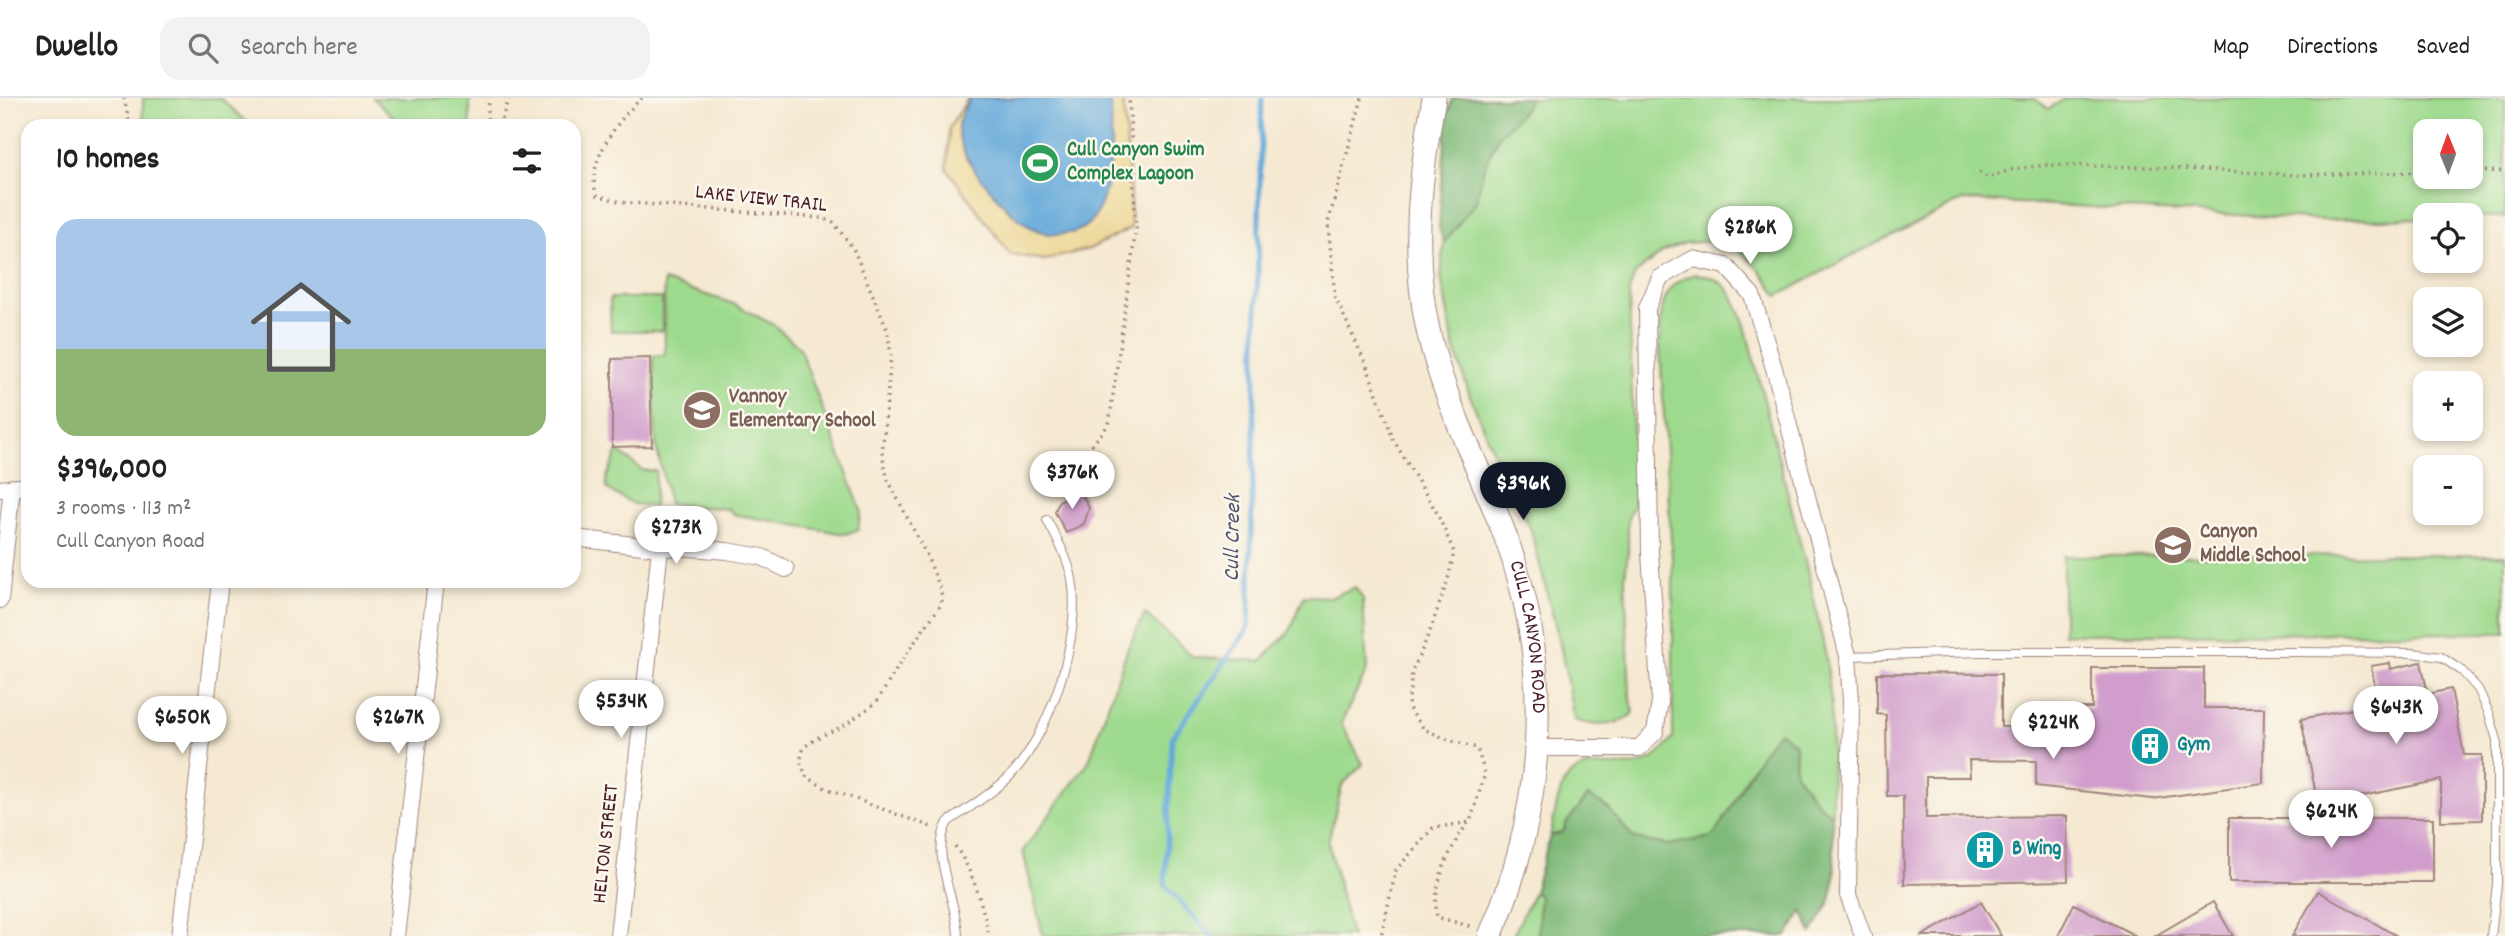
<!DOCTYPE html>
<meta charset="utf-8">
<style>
body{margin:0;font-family:Dekko,sans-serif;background:#f2f2f2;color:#222;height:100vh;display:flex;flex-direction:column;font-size:26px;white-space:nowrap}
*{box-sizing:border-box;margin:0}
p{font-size:23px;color:#767676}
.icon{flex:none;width:38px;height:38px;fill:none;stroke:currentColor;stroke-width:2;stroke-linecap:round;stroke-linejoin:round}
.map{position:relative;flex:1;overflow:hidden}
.drawer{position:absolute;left:21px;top:21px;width:560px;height:469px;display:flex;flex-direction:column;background:#fff;border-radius:21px;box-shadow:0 4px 10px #0003}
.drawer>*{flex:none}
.needle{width:46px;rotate:359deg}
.controls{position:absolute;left:2413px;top:21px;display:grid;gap:14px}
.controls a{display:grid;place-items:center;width:70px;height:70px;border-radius:14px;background:#fff;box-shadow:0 4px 10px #0003;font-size:35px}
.price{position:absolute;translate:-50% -60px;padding:0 16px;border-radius:24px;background:#fff;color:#222;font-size:23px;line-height:46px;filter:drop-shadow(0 2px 4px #0008)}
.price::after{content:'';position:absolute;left:50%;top:42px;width:21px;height:16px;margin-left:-10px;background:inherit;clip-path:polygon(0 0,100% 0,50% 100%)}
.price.on{background:#111827;color:#fff}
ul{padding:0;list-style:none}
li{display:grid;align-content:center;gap:14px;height:371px;padding:0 35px}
li span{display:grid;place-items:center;height:217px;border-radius:21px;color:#555}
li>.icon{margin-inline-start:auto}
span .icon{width:126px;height:126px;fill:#fffc;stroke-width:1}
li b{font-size:30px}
h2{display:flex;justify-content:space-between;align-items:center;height:84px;padding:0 35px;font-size:30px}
header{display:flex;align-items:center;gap:42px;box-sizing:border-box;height:98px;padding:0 35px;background:#fff;border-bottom:2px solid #e0e0e0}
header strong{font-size:33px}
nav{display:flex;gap:38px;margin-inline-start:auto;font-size:24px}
.search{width:490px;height:63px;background:#f2f2f2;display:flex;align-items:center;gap:18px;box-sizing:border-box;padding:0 24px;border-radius:21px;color:#767676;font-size:26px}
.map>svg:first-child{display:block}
.green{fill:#9eda8d;stroke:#747c5c;stroke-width:2;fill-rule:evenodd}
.forest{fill:#7eba78;stroke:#646c52;stroke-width:2}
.sand{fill:#eeda9e;stroke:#9c7c64;stroke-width:2}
.water{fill:#64a9da;stroke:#576482;stroke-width:2}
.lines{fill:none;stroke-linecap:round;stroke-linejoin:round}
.stream{stroke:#64a9da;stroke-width:5}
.building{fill:#d19dcc}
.lane-casing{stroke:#a0847e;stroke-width:10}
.street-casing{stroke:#a0847e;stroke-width:18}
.secondary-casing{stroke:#a0847e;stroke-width:25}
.path{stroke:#a0847e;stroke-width:3.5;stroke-dasharray:2 5;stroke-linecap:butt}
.lane{stroke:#fff;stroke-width:8}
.street{stroke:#fff;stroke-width:16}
.secondary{stroke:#fff;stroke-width:23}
.labels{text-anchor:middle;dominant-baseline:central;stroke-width:5;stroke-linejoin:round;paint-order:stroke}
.leisure-label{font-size:21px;font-weight:bold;fill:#27864d;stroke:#fbf7ec;text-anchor:start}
.street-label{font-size:21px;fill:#4a1f2b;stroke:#fbf7ec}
.education-label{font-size:21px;font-weight:bold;fill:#785e54;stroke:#fbf7ec;text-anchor:start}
.culture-label{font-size:21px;font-weight:bold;fill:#0d838f;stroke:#fbf7ec;text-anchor:start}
.water-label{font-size:23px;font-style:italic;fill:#545671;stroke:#fbf7ec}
</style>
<header>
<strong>Dwello</strong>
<div class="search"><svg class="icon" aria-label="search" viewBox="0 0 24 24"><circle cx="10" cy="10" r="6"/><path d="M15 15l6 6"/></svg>Search here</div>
<nav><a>Map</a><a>Directions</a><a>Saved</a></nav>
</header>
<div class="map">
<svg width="2505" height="838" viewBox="0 0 2505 838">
<rect width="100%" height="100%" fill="#fbf7ec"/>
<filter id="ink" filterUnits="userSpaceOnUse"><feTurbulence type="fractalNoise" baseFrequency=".0143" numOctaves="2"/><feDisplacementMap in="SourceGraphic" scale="14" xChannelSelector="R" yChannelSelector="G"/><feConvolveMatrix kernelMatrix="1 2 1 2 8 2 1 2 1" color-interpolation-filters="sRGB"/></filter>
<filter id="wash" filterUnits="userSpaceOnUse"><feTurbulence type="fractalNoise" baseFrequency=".00686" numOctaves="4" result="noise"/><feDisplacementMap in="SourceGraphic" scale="28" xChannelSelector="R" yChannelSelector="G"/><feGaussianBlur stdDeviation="1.57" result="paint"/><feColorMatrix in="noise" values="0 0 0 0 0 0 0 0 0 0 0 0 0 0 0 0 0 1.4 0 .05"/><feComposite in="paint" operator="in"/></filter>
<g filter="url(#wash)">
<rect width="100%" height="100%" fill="#f5e9d2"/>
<path class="green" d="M 143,0 L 220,0 L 251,28 L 143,28 Z
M 373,0 L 470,0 L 470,28 L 403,28 Z
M 1530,0 L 2034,0 L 2048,11 L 2066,0 L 2505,0 L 2505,119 L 2426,117 L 2425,120 L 2325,122 L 1963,102 L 1849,159 L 1778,198 L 1761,173 L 1740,153 L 1714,143 L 1685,145 L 1664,153 L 1635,176 L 1629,193 L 1635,402 L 1628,421 L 1628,452 L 1625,479 L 1630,599 L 1634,615 C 1617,629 1595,629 1574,622 L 1561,550 L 1531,432 L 1500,371 L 1470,298 L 1454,249 L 1441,179 L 1444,145 L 1476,103 L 1484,69 L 1499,37 L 1523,13 ZM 2426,33 L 2471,33 L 2471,79 L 2426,79 Z
M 1696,176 C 1728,179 1735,200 1745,227 L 1810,483 L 1826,559 L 1831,605 L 1832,716 L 1819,707 L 1795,675 L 1796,647 L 1747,677 L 1728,717 L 1712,739 L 1668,747 L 1634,741 L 1608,710 L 1567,724 L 1563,734 L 1550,738 C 1554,723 1557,698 1564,685 C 1579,657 1620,674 1644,665 C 1657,660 1665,650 1673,640 L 1673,478 L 1660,248 C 1660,217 1659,185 1696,176 Z
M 664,183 L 734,206 L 774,227 L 799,249 L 861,412 L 858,432 L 845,436 L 733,416 L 729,411 L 669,406 L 656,347 L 653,258 L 665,257 Z
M 610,200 L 662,200 L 662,233 L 611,233 Z
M 618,353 L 642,372 L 656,373 L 654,408 L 633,406 L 607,391 L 606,381 Z
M 2505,457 L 2505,535 L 2063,536 L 2063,458 Z
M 1355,489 L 1363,501 L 1367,572 L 1341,625 L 1363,666 L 1342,687 L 1328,744 L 1351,838 L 1043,838 L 1023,753 L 1089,663 L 1128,550 L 1145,516 L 1193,559 L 1261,563 L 1290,533 L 1304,498 L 1332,499 Z
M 1534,794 L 1540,798 L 1538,838 L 1513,838 Z"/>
<path class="forest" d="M 1453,0 L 1530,0 L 1523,13 L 1499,37 L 1484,69 L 1476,103 L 1444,145 L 1439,130 L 1442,84 L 1447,17 Z
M 1779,633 L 1796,647 L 1795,675 L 1819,707 L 1832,716 L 1835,780 L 1829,806 L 1812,835 L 1802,813 L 1787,838 L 1538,838 L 1540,798 L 1534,794 L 1550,738 L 1563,734 L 1567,724 L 1588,698 L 1608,710 L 1634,741 L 1668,747 L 1712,739 C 1739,703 1748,667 1779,633 Z"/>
<path class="sand" d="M 968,0 L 971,0 L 964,9 L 966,60 L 1007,111 L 1110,70 L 1111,0 L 1123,0 L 1130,89 L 1131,130 L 1089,151 L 1045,162 L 1010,156 L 947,71 L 949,30 Z"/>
<path class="water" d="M 971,0 L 1111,0 C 1112,34 1116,118 1077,133 C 1073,135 1066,135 1061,136 C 1034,139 1012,117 995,97 C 979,78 962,60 958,34 C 956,23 965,9 971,0 Z"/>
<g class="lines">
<path class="stream" d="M 1211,838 L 1165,787 L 1172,640 L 1249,529 L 1262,0"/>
</g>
<g id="blocks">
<path class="building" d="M 650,260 L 652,348 L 612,349 L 612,261 Z
M 1080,392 L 1089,410 L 1084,426 L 1066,435 L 1055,414 L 1059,403 Z
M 2421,564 L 2428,596 L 2451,591 L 2464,657 L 2482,657 L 2482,722 L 2441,723 L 2441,682 L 2318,707 L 2301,621 L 2379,606 L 2371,568 L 2390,565 L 2391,571 Z
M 2092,570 L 2204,570 L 2204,610 L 2264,610 L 2263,685 L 2152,701 L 2036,688 L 2036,663 L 1969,662 L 1970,679 L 1926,679 L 1926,720 L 2067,718 L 2068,783 L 1904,786 L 1903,698 L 1887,698 L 1886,617 L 1877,616 L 1877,575 L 2001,576 L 2001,629 L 2036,629 L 2036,610 L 2092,610 Z
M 2229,720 L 2433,720 L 2433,784 L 2229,784 Z
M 2318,793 L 2397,838 L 2292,838 Z
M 1981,804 L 2001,838 L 1922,838 Z
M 2213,804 L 2233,838 L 2155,838 Z
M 2074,806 L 2136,838 L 2058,838 Z"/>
</g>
</g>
<g filter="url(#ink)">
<use href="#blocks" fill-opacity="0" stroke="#a0847e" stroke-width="2"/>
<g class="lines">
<g class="lane-casing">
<path id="lane" d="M 1848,558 L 1982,554 L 2299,554 L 2413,555 L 2441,559 L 2462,573 L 2478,591 L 2489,615 L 2497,642 L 2497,786 L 2491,838
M 958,838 C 957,800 929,758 948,724 C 968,710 990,697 1008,680 C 1050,638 1082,539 1072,481 C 1068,460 1057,441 1047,422"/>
</g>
<g class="street-casing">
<path id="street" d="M 0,391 L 28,388
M 574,440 L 660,450 L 680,449 L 727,453 L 762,459 L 786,471
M 0,502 L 12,389
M 1537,650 L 1639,650 L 1655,634 L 1660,604 L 1650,455 L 1647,210 L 1660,180 L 1693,161 L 1726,168 L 1752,197 L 1776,277 L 1848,558 L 1851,603 L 1848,797 L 1863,838
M 180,838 L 220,483
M 396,838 L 436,483
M 618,838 L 660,450"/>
</g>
<g class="secondary-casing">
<g id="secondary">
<path id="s1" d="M 1434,0 C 1420,77 1411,154 1428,232 C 1444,305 1480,370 1506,440 C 1554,569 1545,713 1490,838"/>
</g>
</g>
<path class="path" d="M 124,0 L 130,28
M 642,0 C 619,20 584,66 597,97 L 620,104 L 821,120 L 833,124 L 853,150 L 887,231 L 891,257 L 882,356 L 888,382 L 926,456 L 941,492 L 942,505 L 902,562 L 876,605 L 843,628 L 819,639 L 804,649 L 800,663 L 806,678 L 823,689 L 931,729
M 1362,0 L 1328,125 L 1335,199 L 1366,266 L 1394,343 L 1437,415 L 1454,454 L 1448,481 L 1429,536 L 1412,574 L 1408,609 L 1424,631 L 1446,641 L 1477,650 L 1485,676 L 1470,724 L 1433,730 L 1396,772 L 1381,838
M 487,28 L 489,0
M 499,28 L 509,0
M 1979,74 L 1988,80 L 2013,71 L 2047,67 L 2148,69 L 2298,77 L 2426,74
M 2471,74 L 2505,73
M 1062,389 L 1055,373 L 1083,358 L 1109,326 L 1136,130 L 1129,0
M 1468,725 C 1450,749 1431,789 1437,819 L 1473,829
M 955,748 C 974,775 982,806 989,838"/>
<use href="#lane" class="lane"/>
<use href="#street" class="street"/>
<use href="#secondary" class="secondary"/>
</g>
</g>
<defs>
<g id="stadium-disc" transform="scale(2.0125)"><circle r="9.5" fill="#2e9e5b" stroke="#fbf7ec"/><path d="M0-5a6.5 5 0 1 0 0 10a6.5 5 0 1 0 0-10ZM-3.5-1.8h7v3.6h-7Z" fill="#fff"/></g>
<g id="school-disc" transform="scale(2.0125)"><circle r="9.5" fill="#8d6e63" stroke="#fbf7ec"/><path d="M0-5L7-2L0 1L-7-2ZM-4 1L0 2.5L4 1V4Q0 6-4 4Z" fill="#fff"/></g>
<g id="building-disc" transform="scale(2.0125)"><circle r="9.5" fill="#0f9aa8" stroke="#fbf7ec"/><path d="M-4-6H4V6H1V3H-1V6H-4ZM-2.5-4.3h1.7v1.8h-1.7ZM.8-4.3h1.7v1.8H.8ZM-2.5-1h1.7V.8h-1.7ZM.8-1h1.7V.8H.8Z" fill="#fff"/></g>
</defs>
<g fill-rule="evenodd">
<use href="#stadium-disc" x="1040" y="65"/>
<use href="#school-disc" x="702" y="312"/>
<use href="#school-disc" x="2173" y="447"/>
<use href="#building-disc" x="2150" y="648"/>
<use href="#building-disc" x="1985" y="752"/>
</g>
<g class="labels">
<g class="leisure-label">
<text x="1067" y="53">Cull Canyon Swim<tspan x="1067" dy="24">Complex Lagoon</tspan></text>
</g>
<g class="street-label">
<text transform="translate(761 102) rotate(6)">LAKE VIEW TRAIL</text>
<text stroke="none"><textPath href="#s1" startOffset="558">CULL CANYON ROAD</textPath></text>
<text transform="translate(607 746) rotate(-84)">HELTON STREET</text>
</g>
<g class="education-label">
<text x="729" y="300">Vannoy<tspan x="729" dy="24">Elementary School</tspan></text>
<text x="2200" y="435">Canyon<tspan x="2200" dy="24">Middle School</tspan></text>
</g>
<g class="culture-label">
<text x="2177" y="648">Gym</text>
<text x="2012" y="752">B Wing</text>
</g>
<g class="water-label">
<text transform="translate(1234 440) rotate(-89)">Cull Creek</text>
</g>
</g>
</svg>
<div class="controls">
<a><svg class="needle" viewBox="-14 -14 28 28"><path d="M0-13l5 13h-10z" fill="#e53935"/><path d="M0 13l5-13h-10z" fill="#767676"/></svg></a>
<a><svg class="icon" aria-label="locate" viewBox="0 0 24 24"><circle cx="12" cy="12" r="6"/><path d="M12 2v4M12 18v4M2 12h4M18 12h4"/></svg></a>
<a><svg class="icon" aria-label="layers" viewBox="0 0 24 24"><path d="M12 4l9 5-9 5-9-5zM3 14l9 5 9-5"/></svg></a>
<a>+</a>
<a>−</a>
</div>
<b class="price" style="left:1750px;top:168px">$286K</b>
<b class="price" style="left:1072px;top:413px">$376K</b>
<b class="price on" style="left:1523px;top:424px">$396K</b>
<b class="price" style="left:676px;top:468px">$273K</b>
<b class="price" style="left:621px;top:642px">$534K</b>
<b class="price" style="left:2396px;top:648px">$643K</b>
<b class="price" style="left:182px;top:658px">$650K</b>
<b class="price" style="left:398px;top:658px">$267K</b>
<b class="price" style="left:2053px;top:663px">$224K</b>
<b class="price" style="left:2331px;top:752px">$624K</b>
<section class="drawer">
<h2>10 homes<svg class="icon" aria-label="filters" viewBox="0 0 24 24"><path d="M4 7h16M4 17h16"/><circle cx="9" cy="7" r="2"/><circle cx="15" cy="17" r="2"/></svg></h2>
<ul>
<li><span style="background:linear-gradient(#a9c7e8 60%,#8fb573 0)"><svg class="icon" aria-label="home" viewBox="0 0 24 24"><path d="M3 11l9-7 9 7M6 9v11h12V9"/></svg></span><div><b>$396,000</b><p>3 rooms · 113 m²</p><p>Cull Canyon Road</p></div></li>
</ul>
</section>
</div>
